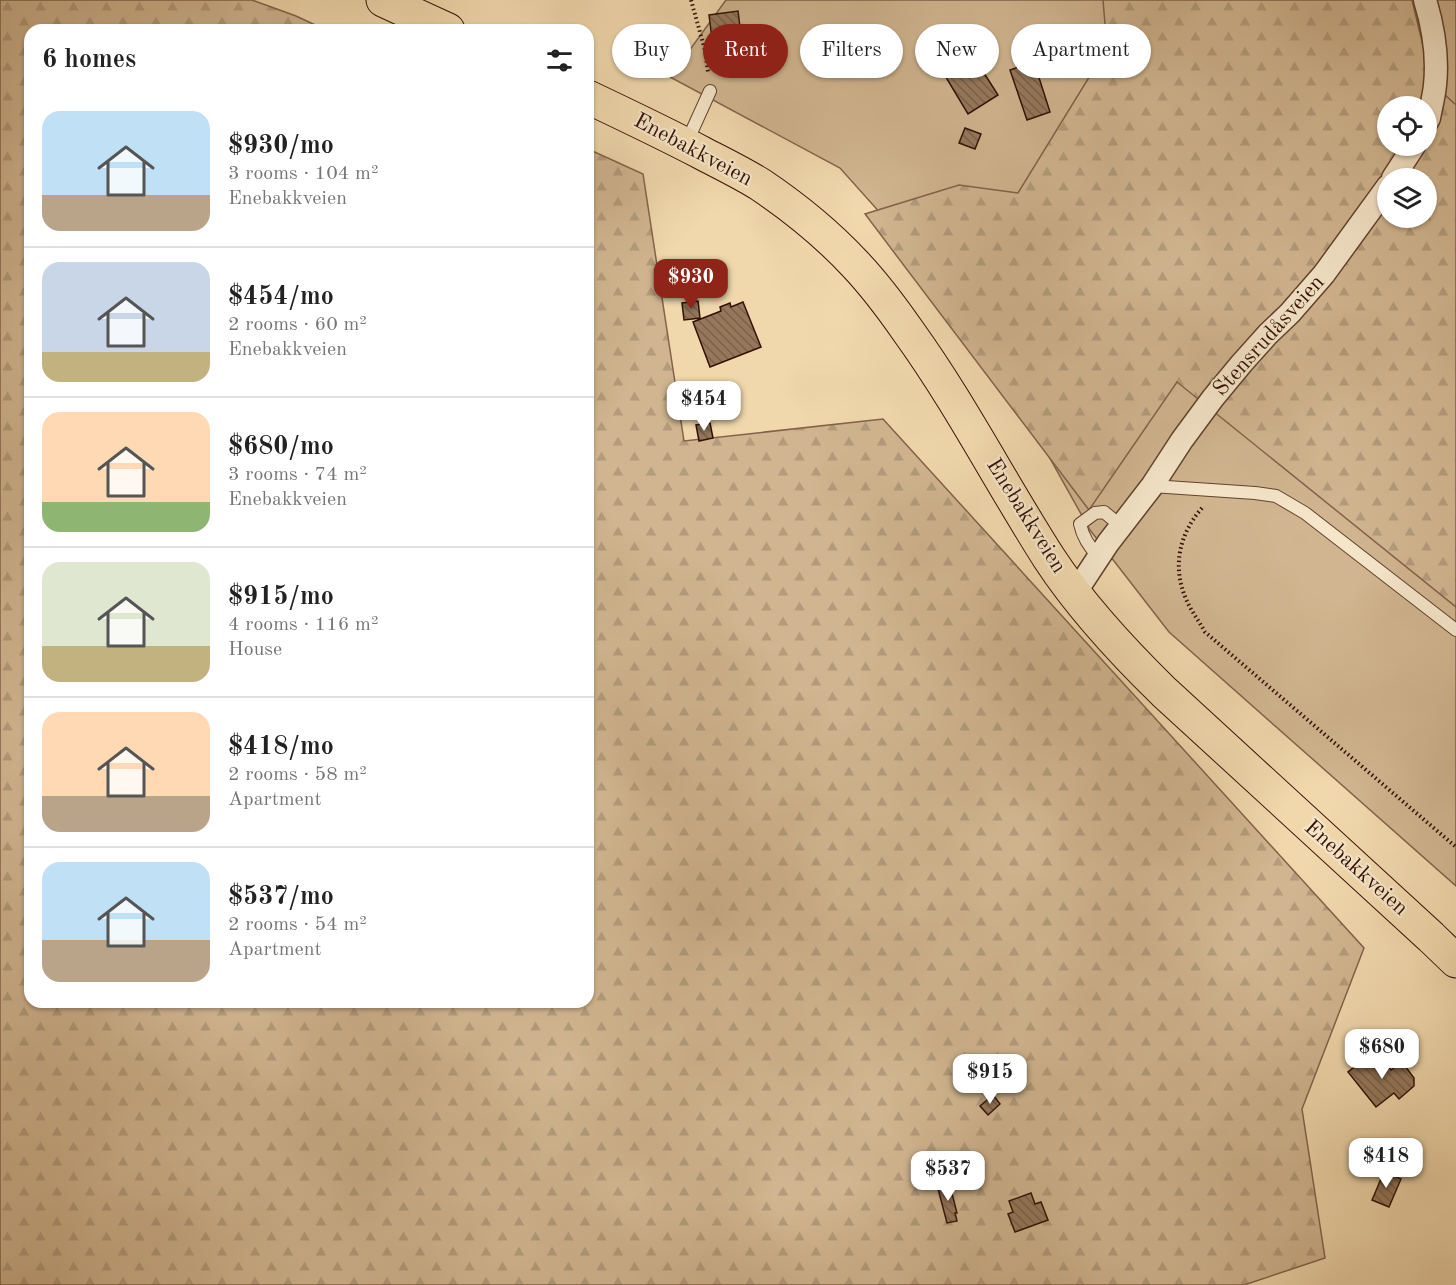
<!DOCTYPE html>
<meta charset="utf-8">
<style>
body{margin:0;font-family:"Old Standard TT",serif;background:#f6f6f6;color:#222;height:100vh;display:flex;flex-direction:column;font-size:22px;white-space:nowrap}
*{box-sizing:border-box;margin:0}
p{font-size:20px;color:#767676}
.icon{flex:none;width:33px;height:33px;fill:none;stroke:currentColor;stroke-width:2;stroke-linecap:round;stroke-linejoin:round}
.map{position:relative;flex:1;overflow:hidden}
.panel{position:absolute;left:24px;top:24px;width:570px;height:984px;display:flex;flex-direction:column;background:#fff;border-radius:18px;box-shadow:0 2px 4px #0004}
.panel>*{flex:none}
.banner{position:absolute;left:612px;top:24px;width:570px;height:54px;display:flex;gap:12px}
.tools{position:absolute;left:1377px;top:96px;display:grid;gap:12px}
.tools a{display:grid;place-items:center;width:60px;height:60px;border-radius:50%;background:#fff;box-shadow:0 2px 4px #0004;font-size:30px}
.price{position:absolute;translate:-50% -51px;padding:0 14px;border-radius:12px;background:#fff;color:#222;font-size:20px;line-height:39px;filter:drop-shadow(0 2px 3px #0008)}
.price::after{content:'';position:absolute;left:50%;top:36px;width:18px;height:14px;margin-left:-9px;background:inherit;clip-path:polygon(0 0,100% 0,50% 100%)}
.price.on{background:#8f2418;color:#fff}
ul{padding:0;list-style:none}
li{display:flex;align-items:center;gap:18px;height:150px;padding:0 18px}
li+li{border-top:2px solid #e0e0e0}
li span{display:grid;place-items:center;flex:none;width:168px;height:120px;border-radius:18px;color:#555}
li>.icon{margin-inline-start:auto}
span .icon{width:72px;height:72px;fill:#fffc;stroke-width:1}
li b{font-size:26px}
h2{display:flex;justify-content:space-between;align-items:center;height:72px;padding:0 18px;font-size:26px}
.tag{padding:0 21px;border-radius:27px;background:#fff;box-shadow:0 2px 4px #0004;font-size:21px;line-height:54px}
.tag.on{background:#8f2418;color:#fff}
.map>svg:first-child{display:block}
.green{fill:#d0b590;stroke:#82634a;stroke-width:1.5;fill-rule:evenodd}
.forest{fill:url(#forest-firs);stroke:#82634a;stroke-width:1.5;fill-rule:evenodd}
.building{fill:url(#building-back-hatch);stroke:#331105;stroke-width:1.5}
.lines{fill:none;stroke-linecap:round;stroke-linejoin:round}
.service-casing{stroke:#62422f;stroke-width:14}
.minor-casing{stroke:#62422f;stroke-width:25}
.primary-casing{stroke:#331105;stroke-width:35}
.path{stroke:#331105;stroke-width:4;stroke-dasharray:1.5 3;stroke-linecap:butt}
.service{stroke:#f5e5c9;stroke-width:12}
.minor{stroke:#f5e5c9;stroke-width:22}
.primary{stroke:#f0d7ac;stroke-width:33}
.labels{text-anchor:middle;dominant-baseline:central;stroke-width:4.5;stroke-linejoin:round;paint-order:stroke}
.street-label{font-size:22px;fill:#331105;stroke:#f5e5c9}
</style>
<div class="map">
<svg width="1456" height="1285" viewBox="0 0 1456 1285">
<defs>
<pattern id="forest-firs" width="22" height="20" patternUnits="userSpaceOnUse" patternTransform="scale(1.5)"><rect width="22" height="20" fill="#d0b590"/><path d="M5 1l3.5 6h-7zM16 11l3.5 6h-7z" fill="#b39b7b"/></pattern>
<pattern id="building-back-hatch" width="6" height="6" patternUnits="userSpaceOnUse" patternTransform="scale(1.5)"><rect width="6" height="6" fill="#95785c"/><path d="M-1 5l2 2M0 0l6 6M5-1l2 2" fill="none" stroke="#7a614a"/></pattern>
</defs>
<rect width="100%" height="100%" fill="#f0d7ac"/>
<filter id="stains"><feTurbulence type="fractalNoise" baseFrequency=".00333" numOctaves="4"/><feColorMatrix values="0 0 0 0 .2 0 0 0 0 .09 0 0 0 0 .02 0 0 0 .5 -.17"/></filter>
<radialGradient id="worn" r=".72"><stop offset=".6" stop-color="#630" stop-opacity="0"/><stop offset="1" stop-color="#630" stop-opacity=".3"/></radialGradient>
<path class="green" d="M 726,0 L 1456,0 L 1456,886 L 1169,632 L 1090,530 L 967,310 L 840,168 L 670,77 ZM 1388,106 L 1426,106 L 1426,146 L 1388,146 ZM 1388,178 L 1426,178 L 1426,218 L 1388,218 Z"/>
<path class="forest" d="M 0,0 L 252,0 L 296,16 L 326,30 L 30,30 L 30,1002 L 588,1002 L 588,149 L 643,174 L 684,441 L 883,419 L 1364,948 L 1302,1109 L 1325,1258 L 1244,1285 L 0,1285 Z
M 1103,0 L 1412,0 L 1432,83 L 1456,105 L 1456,607 L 1177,382 L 1089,510 L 865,214 L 959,185 L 1018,193 L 1107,48 ZM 1388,106 L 1426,106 L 1426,146 L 1388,146 ZM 1388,178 L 1426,178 L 1426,218 L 1388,218 Z"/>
<path class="building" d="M 738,11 L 742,43 L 713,47 L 709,15 Z
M 970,51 L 998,95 L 968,114 L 941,69 Z
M 1034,62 L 1050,112 L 1027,120 L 1010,70 Z
M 965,128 L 981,134 L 975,149 L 959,143 Z
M 698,301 L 700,318 L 684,320 L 682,303 Z
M 743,302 L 761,347 L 710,367 L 693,322 L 721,311 L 720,307 L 730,303 L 731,307 Z
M 710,423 L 713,438 L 699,441 L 696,425 Z
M 1366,1058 L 1372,1065 L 1382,1058 L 1391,1070 L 1402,1062 L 1414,1078 L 1414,1086 L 1399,1099 L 1394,1093 L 1376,1107 L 1348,1072 Z
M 993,1095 L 1000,1104 L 988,1115 L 980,1106 Z
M 1384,1172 L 1401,1179 L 1389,1207 L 1372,1200 Z
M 949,1182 L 957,1213 L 955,1213 L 957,1221 L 947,1223 L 937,1185 Z
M 1031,1193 L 1035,1204 L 1041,1202 L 1048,1220 L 1015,1232 L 1008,1214 L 1013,1212 L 1009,1201 Z"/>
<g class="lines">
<g class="service-casing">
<path id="service" d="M 686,144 L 710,91
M 1152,486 L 1255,493 L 1276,496 L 1305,513 L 1456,630
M 1099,557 C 1089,547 1083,538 1080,524 L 1095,513 L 1104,512 L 1121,526"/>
</g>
<g class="minor-casing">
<path id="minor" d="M 1425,0 C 1433,26 1438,57 1435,85 C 1434,96 1431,107 1429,118 L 1426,123
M 1393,178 L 1414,146
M 1075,593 L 1108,543 L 1152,486 L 1182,440 L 1213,398 L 1242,363 L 1268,334 L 1290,313 L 1324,274 L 1388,186"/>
</g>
<g class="primary-casing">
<path id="primary" d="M 383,0 L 448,30
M 588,97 C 626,115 664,133 702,153 C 721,163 742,173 761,185 C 795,208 827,234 855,264 C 874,284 892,308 908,331 C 960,403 1001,483 1049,558 C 1081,607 1122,651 1164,692 L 1431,937 L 1456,961"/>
</g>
<path class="path" d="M 691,0 L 705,50 L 708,72
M 1202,508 C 1179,534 1172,567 1186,599 C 1191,611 1199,621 1205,632 L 1456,847"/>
<use href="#service" class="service"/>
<use href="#minor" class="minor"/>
<use href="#primary" class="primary"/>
</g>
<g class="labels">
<g class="street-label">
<text transform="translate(693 150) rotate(28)">Enebakkveien</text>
<text transform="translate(1269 336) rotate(-48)">Stensrudåsveien</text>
<text transform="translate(1026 516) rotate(58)">Enebakkveien</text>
<text transform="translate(1356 868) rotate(42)">Enebakkveien</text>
</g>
</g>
<rect width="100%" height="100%" filter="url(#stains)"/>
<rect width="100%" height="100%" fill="url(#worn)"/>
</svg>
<div class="tools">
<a><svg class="icon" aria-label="locate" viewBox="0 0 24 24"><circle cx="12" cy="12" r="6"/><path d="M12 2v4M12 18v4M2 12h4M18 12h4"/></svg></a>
<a><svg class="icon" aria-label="layers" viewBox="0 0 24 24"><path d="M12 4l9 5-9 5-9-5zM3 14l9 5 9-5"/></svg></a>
</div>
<b class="price on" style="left:691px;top:310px">$930</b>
<b class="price" style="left:704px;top:432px">$454</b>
<b class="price" style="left:1382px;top:1080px">$680</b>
<b class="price" style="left:990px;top:1105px">$915</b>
<b class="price" style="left:1386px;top:1189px">$418</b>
<b class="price" style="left:948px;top:1202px">$537</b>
<div class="banner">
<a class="tag">Buy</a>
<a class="tag on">Rent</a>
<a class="tag">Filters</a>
<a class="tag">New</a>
<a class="tag">Apartment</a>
</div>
<section class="panel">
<h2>6 homes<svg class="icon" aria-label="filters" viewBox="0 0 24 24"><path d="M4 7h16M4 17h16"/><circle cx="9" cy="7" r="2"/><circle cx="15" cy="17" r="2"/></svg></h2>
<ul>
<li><span style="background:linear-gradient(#bfe0f5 70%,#b9a48a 0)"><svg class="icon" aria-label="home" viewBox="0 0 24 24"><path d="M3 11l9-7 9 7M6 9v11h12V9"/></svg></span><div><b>$930/mo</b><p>3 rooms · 104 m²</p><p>Enebakkveien</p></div></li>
<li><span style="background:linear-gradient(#c9d6e8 75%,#c2b280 0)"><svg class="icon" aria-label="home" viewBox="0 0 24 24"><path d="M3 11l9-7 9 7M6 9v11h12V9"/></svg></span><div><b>$454/mo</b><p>2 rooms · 60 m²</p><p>Enebakkveien</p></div></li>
<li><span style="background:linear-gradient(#ffd9b3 75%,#8fb573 0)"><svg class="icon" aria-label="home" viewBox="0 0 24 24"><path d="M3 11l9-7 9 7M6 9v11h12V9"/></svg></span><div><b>$680/mo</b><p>3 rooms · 74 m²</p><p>Enebakkveien</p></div></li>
<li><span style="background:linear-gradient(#dfe7d0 70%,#c2b280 0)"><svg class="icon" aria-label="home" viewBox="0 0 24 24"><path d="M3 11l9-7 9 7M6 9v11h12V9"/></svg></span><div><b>$915/mo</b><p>4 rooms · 116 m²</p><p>House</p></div></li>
<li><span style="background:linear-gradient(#ffd9b3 70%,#b9a48a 0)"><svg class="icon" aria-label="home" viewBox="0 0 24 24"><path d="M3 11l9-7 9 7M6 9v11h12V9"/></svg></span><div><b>$418/mo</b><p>2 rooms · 58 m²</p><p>Apartment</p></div></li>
<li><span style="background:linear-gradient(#bfe0f5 65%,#b9a48a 0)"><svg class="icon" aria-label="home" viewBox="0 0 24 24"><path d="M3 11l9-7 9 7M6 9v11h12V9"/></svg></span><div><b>$537/mo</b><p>2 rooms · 54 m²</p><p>Apartment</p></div></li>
</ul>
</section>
</div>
